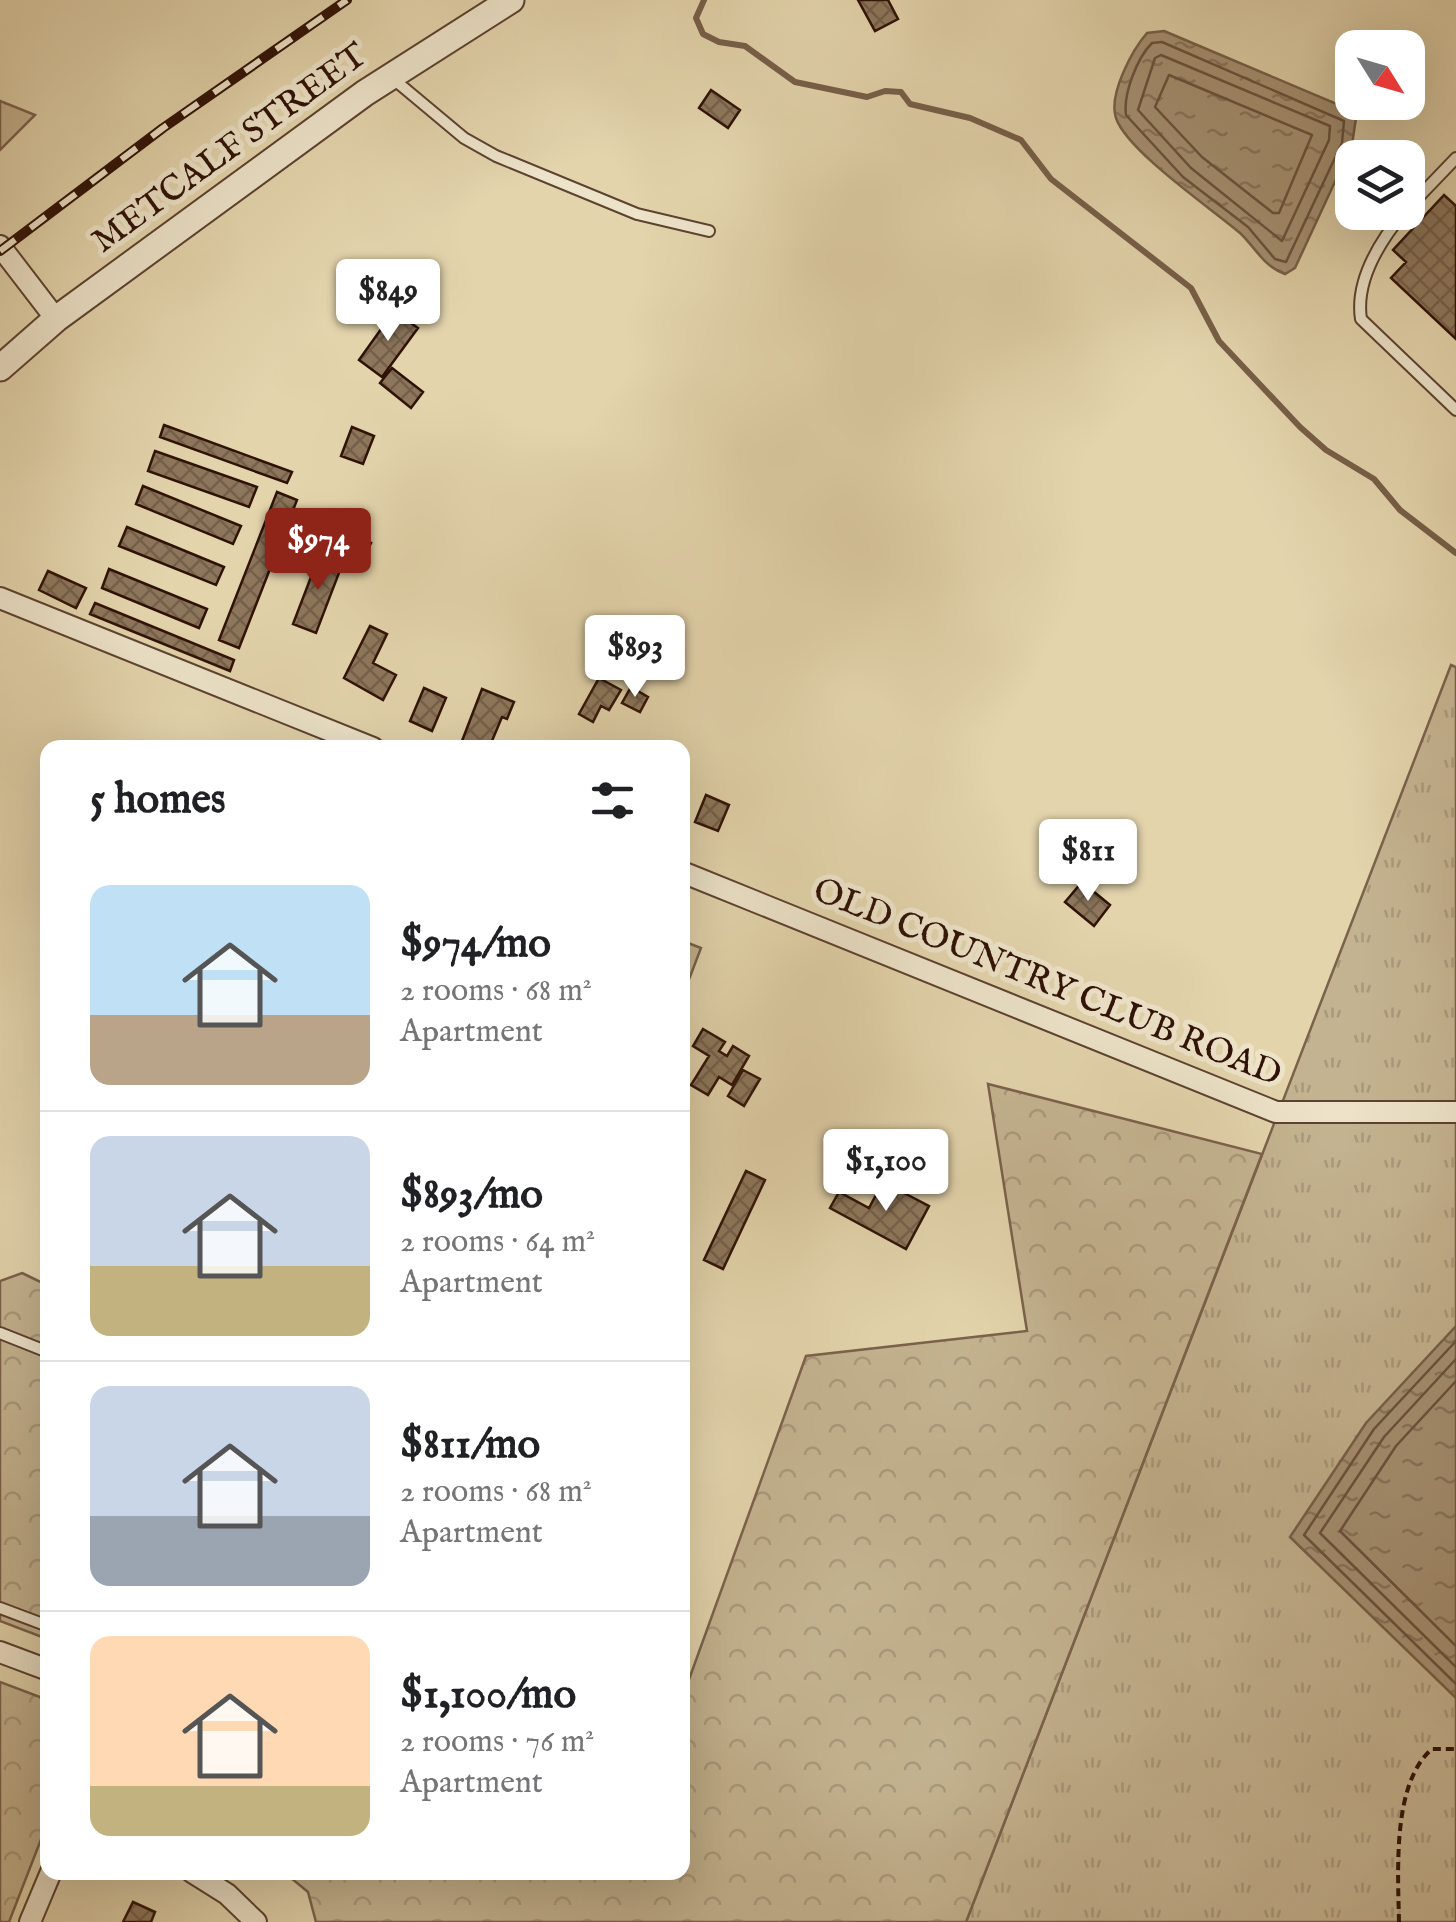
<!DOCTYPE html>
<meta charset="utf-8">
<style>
body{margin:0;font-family:"IM FELL English",serif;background:#f6f6f6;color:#202124;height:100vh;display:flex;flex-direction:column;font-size:38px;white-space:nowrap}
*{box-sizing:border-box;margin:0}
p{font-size:32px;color:#757577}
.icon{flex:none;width:55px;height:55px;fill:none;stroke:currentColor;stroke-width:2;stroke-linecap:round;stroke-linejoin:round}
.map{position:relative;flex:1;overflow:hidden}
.side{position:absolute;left:40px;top:740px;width:650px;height:1140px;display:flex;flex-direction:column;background:#fff;border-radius:20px;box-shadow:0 10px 40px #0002}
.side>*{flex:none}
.needle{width:65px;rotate:127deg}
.buttons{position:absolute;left:1335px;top:30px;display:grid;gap:20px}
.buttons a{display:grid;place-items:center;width:90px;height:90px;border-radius:20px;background:#fff;box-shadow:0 10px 40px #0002;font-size:50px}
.price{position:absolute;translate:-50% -85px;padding:0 22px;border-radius:10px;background:#fff;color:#222;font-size:32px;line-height:65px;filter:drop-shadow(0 2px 5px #0008)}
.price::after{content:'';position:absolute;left:50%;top:60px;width:30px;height:22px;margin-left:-15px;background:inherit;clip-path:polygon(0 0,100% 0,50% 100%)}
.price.active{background:#8f2418;color:#fff}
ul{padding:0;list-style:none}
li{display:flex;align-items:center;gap:30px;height:250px;padding:0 50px}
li+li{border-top:2px solid #e0e0e0}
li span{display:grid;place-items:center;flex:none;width:280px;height:200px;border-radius:20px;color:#555}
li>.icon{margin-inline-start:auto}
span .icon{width:120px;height:120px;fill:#fffc;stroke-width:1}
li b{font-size:42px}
h2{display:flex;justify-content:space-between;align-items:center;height:120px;padding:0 50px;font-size:42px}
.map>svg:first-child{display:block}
.grass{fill:url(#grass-tufts);stroke:#7a624b;stroke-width:2.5}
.forest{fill:url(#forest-crowns);stroke:#7a624b;stroke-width:2.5}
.water{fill:url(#water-ripples);stroke:#765f48;stroke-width:2.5}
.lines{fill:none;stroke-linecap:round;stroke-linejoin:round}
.shore{stroke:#6a523d;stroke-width:2.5}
.stream{stroke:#765f48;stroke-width:6}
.building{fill:url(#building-cross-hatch);stroke:#2f1206;stroke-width:2.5}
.service-casing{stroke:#5c4230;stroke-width:14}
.minor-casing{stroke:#5c4230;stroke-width:24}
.tertiary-casing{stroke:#5c4230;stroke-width:29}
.path{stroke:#2f1206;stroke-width:4;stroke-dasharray:8 5;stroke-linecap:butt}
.service{stroke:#ede3c9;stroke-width:10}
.minor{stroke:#ede3c9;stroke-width:20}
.tertiary{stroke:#ede3c9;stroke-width:25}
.rail-casing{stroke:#2f1206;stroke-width:10}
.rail{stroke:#ede3c9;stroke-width:6;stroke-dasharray:19;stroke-linecap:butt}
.labels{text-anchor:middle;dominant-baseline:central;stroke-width:10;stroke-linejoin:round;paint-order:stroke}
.street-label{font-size:35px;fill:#2f1206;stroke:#ede3c9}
</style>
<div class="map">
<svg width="1456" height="1922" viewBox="0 0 1456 1922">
<defs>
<pattern id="grass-tufts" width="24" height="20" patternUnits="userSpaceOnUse" patternTransform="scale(2.5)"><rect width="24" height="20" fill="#c4b390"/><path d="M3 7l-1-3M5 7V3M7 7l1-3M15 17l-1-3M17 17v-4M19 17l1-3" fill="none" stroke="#a9997b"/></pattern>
<pattern id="forest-crowns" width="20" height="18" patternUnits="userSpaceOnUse" patternTransform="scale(2.5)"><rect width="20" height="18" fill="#c4b390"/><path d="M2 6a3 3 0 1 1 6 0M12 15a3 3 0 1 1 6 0" fill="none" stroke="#a9997b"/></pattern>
<pattern id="water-ripples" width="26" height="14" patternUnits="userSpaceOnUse" patternTransform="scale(2.5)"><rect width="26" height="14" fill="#a69274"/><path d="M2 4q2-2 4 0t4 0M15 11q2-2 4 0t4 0" fill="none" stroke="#88765d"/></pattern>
<pattern id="building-cross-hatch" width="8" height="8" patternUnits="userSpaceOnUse" patternTransform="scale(2.5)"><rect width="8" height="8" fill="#8d775c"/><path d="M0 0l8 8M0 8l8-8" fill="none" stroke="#74604a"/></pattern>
</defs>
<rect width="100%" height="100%" fill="#e3d4ac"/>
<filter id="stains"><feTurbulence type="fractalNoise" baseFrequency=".002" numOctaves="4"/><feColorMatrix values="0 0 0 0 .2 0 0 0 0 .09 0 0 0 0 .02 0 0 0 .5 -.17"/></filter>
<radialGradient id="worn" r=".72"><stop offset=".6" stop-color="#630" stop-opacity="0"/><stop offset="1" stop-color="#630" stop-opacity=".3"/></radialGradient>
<path class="grass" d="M 1451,665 L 1456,667 L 1456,1922 L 966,1922 Z"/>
<path class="forest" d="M 0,101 L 35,115 L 0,150 Z
M 683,941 L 701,948 L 683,995 L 682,941 Z
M 988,1084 L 1262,1154 L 966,1922 L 316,1922 L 308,1892 L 285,1873 L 682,1872 L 683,1696 L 806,1356 L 1027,1331 Z
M 22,1273 L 47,1285 L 47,1639 L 0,1621 L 0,1281 Z
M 0,1682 L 40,1697 L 48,1710 L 47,1824 L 9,1922 L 0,1922 Z"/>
<path class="water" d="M 1164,31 L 1344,107 L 1356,118 L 1352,145 L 1295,268 L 1285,274 C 1263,266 1256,248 1240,233 C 1212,209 1127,151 1116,118 C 1108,94 1133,49 1147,33 Z
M 1456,1326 L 1456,1698 L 1290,1537 L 1366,1423 Z"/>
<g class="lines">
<path class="shore" d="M 1162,42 L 1344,121 L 1342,143 L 1286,262 L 1275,259 L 1248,227 L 1183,177 L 1126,115 C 1123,94 1137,58 1152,43 Z
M 1161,55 L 1330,126 L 1329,140 L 1282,241 L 1191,168 L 1138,110 L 1155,58 Z
M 1169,75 L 1312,135 L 1279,213 L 1273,213 L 1202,157 L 1155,107 Z
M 1456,1341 L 1374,1429 L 1304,1535 L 1456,1684
M 1456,1359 L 1384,1437 L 1320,1533 L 1456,1667
M 1456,1381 L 1396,1446 L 1340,1531 L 1456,1646"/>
<path class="stream" d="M 704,0 L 696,18 L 703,34 L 719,42 L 745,46 L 795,82 L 867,97 L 885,91 L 901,92 L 910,104 L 970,118 L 1021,140 L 1051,179 L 1191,288 L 1219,341 L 1300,427 L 1326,450 L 1374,479 L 1400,510 L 1456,553"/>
</g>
<path class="building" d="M 858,0 L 888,0 L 898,19 L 875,31 Z
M 711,90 L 740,110 L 728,128 L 699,108 Z
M 1444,195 L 1456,206 L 1456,339 L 1391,278 L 1406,262 L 1393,250 Z
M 394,311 L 418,328 L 382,377 L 359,360 Z
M 392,368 L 423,392 L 411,408 L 380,383 Z
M 164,425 L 292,472 L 287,483 L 160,437 Z
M 352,427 L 374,436 L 363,464 L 341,456 Z
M 155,451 L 257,487 L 249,507 L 148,471 Z
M 143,486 L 241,526 L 233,544 L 136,504 Z
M 277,492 L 297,500 L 239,648 L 219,640 Z
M 127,527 L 224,567 L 216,585 L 119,546 Z
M 333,527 L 371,543 L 363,559 L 326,544 Z
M 332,546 L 337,548 L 332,561 L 342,565 L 316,633 L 293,624 L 319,556 L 327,559 Z
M 109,569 L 207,609 L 199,628 L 102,588 Z
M 48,571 L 86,588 L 76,608 L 39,590 Z
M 95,603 L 234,660 L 230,671 L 90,614 Z
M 370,626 L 387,634 L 373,663 L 396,675 L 383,700 L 344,678 Z
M 599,678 L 621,690 L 609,710 L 601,706 L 593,722 L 579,714 Z
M 631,687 L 648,697 L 640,712 L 622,703 Z
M 424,688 L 446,698 L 432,731 L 410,721 Z
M 482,689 L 514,702 L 507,719 L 502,717 L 489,748 L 462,741 Z
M 706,795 L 729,805 L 718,831 L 695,822 Z
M 1082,882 L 1110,905 L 1094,926 L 1065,902 Z
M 703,1029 L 725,1042 L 719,1051 L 727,1056 L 733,1046 L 749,1056 L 732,1085 L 719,1077 L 708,1095 L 691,1085 L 709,1056 L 693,1046 Z
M 743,1070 L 760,1079 L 744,1106 L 728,1096 Z
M 746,1171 L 765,1180 L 723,1269 L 704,1260 Z
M 883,1182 L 929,1206 L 906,1249 L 830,1208 L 839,1192 L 869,1208 Z
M 133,1902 L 155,1912 L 151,1922 L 123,1922 Z"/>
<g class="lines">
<g class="service-casing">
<path id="service" d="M 391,77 L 464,138 L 496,156 L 637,214 L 709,231
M 1408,208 L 1456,158
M 1404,212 C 1380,241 1355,280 1361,319 L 1456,410
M 0,1333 L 48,1352
M 0,1608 L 48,1626"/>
</g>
<g class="minor-casing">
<path id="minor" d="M 0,246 L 56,319
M 0,598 L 373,748
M 682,872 L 1276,1112 L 1456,1112
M 0,1652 L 48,1670
M 192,1872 L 227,1894 L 256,1922
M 30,1922 L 51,1872"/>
</g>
<g class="tertiary-casing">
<path id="tertiary" d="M 0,368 L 56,319 L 365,93 L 511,0"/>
</g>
<path class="path" d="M 1399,1922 C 1398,1871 1392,1783 1432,1749 L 1456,1749"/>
<use href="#service" class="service"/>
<use href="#minor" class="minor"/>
<use href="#tertiary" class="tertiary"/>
<g class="rail-casing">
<path id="rail" d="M 0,251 L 163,128 L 347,0"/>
</g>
<use href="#rail" class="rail"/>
</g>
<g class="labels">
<g class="street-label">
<text transform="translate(230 149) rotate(-36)">METCALF STREET</text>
<text transform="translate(1047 983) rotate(22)">OLD COUNTRY CLUB ROAD</text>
</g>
</g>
<rect width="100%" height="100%" filter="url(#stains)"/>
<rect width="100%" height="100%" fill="url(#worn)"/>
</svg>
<div class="buttons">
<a><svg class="needle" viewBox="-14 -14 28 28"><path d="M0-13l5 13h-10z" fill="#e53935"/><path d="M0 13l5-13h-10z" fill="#757577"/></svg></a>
<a><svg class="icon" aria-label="layers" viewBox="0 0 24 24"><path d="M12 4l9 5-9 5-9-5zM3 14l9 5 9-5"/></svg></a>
</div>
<b class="price" style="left:388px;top:344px">$849</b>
<b class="price active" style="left:318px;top:593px">$974</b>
<b class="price" style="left:635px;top:700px">$893</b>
<b class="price" style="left:1088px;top:904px">$811</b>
<b class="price" style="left:886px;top:1214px">$1,100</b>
<section class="side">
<h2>5 homes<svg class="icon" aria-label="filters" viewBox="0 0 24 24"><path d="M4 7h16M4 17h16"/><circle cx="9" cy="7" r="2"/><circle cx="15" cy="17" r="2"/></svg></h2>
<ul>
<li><span style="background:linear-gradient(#bfe0f5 65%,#b9a48a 0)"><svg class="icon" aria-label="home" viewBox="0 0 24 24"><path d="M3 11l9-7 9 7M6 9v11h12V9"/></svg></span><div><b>$974/mo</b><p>2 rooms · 68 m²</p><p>Apartment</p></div></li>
<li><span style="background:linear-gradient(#c9d6e8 65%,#c2b280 0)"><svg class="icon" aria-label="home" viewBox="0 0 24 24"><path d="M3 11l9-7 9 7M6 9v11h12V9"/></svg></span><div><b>$893/mo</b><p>2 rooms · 64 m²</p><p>Apartment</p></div></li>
<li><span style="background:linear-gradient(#c9d6e8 65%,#9aa5b1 0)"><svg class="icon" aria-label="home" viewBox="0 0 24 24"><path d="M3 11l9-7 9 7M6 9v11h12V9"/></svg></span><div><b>$811/mo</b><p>2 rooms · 68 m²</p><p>Apartment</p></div></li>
<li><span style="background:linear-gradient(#ffd9b3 75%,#c2b280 0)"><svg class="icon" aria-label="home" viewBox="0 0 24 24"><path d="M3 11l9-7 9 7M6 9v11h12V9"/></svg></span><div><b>$1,100/mo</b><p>2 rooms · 76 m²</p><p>Apartment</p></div></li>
</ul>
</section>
</div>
